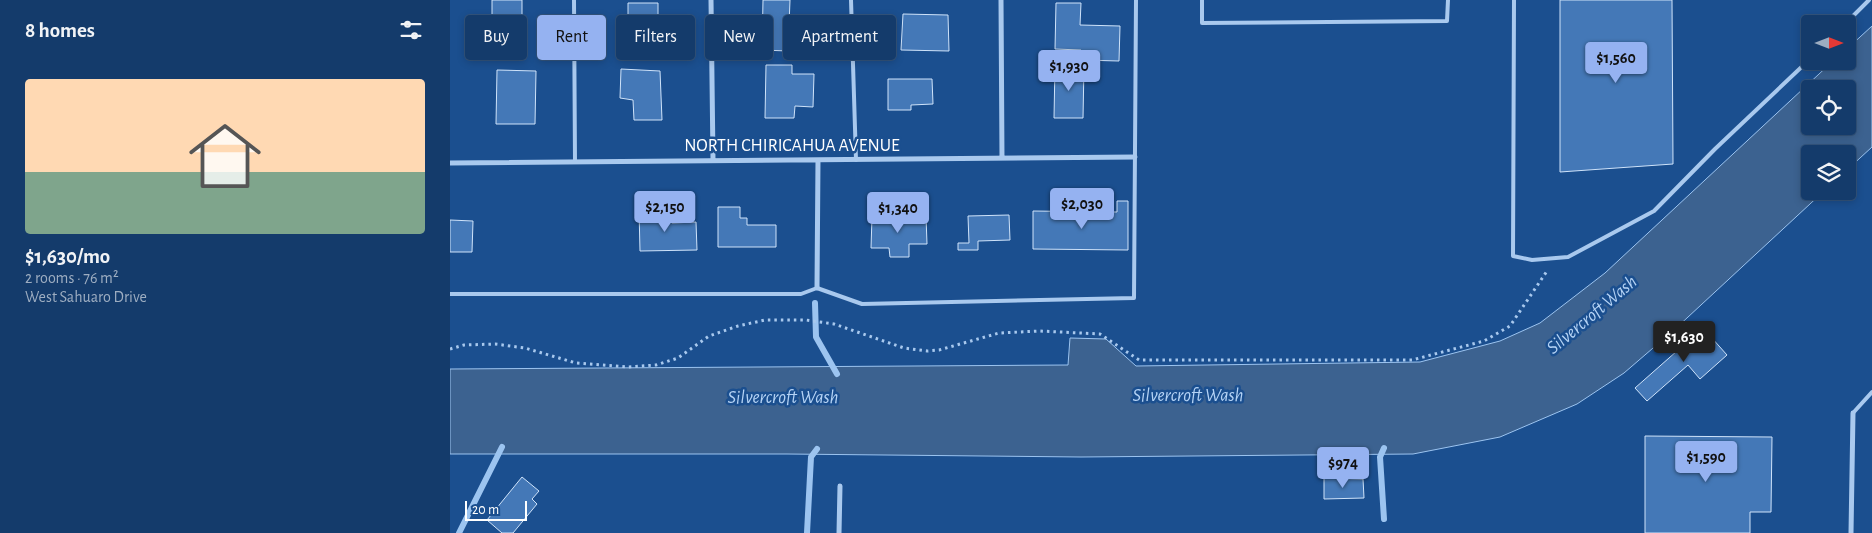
<!DOCTYPE html>
<meta charset="utf-8">
<style>
body{margin:0;font-family:"Alegreya Sans",sans-serif;background:#214673;color:#f1f3f6;height:100vh;display:flex;flex-direction:column;font-size:19px;white-space:nowrap}
*{box-sizing:border-box;margin:0}
p{font-size:16px;color:#9dadc1}
.icon{flex:none;width:28px;height:28px;fill:none;stroke:currentColor;stroke-width:2;stroke-linecap:round;stroke-linejoin:round}
.map{position:relative;flex:1;overflow:hidden}
.side{display:flex;flex-direction:column;background:#143b6b;width:450px}
.side>*{flex:none}
.top-card{position:absolute;left:15px;top:15px;width:475px;height:45px;display:flex;gap:10px}
.needle{width:32px;rotate:90deg}
.tools{position:absolute;left:1351px;top:15px;display:grid;gap:10px}
.tools a{display:grid;place-items:center;width:55px;height:55px;border-radius:5px;background:#143b6b;box-shadow:0 2px 8px #0003,0 0 0 1px #33557e;font-size:25px}
.scale{position:absolute;left:15px;bottom:12px;width:62px;box-sizing:border-box;padding-left:5px;border:2px solid #fff;border-top:0;font-size:14px;line-height:18px;white-space:nowrap;color:#fff;-webkit-text-stroke:4px #1b4f8f;paint-order:stroke}
.price{position:absolute;translate:-50% -42px;padding:0 11px;border-radius:5px;background:#95b2f1;color:#111;font-size:16px;line-height:32px;filter:drop-shadow(0 1px 2px #0008)}
.price::after{content:'';position:absolute;left:50%;top:30px;width:15px;height:11px;margin-left:-8px;background:inherit;clip-path:polygon(0 0,100% 0,50% 100%)}
.price.current{background:#222;color:#fff}
ul{padding:0;list-style:none}
li{display:grid;align-content:center;gap:10px;height:265px;padding:0 25px}
li+li{border-top:1px solid #33557e}
li span{display:grid;place-items:center;height:155px;border-radius:5px;color:#555}
li>.icon{margin-inline-start:auto}
span .icon{width:90px;height:90px;fill:#fffc;stroke-width:1}
li b{font-size:21px}
h2{display:flex;justify-content:space-between;align-items:center;height:60px;padding:0 25px;font-size:21px}
.chip{padding:0 18px;border-radius:5px;background:#143b6b;box-shadow:0 2px 8px #0003,0 0 0 1px #33557e;font-size:18px;line-height:45px}
.chip.current{background:#95b2f1;color:#111}
main{display:flex;flex:1;min-height:0}
.map>svg:first-child{display:block}
.water{fill:#3c6290;stroke:#9cc4f0;fill-rule:evenodd}
.lines{fill:none;stroke-linecap:round;stroke-linejoin:round}
.stream{stroke:#9cc4f0;stroke-width:6}
.building{fill:#4478b7;stroke:#cfe3fa}
.path{stroke:#a9c9ee;stroke-width:3;stroke-dasharray:2.5 4;stroke-linecap:butt}
.service{stroke:#a9c9ee;stroke-width:4}
.minor{stroke:#a9c9ee;stroke-width:5}
.labels{text-anchor:middle;dominant-baseline:central;stroke-width:5;stroke-linejoin:round;paint-order:stroke}
.street-label{font-size:18px;fill:#fff;stroke:#1b4f8f}
.water-label{font-size:19px;font-style:italic;fill:#b5d3f5;stroke:#1b4f8f}
</style>
<main>
<section class="side">
<h2>8 homes<svg class="icon" aria-label="filters" viewBox="0 0 24 24"><path d="M4 7h16M4 17h16"/><circle cx="9" cy="7" r="2"/><circle cx="15" cy="17" r="2"/></svg></h2>
<ul>
<li><span style="background:linear-gradient(#ffd9b3 60%,#7fa58c 0)"><svg class="icon" aria-label="home" viewBox="0 0 24 24"><path d="M3 11l9-7 9 7M6 9v11h12V9"/></svg></span><div><b>$1,630/mo</b><p>2 rooms · 76 m²</p><p>West Sahuaro Drive</p></div></li>
</ul>
</section>
<div class="map">
<svg width="1422" height="533" viewBox="0 0 1422 533">
<rect width="100%" height="100%" fill="#1b4f8f"/>
<path class="water" d="M 1422,26 L 1422,147 L 1398,169 L 1398,154 L 1360,154 L 1360,191 L 1374,191 L 1224,330 L 1174,373 L 1127,404 L 1050,437 L 963,454 L 631,457 L 337,454 L 0,454 L 0,369 L 618,365 L 620,338 L 656,339 L 686,366 L 970,362 L 1050,341 L 1090,323 L 1155,273 L 1383,61 L 1398,61 L 1398,48 ZM 1360,89 L 1398,89 L 1398,126 L 1360,126 Z"/>
<g class="lines">
<path class="stream" d="M 365,303 L 366,337 L 387,374
M 934,519 L 930,457 L 934,448
M 9,533 L 52,447
M 357,533 L 361,457 L 367,449"/>
</g>
<path class="building" d="M 42,0 L 72,0 L 72,51 L 42,51 Z
M 313,0 L 340,0 L 338,51 L 312,50 Z
M 1110,0 L 1222,0 L 1223,164 L 1110,172 Z
M 178,3 L 208,3 L 208,60 L 180,60 L 179,52 L 168,52 L 167,27 L 178,26 Z
M 606,3 L 631,3 L 630,25 L 670,26 L 669,61 L 631,60 L 631,50 L 605,49 Z
M 453,14 L 498,15 L 499,51 L 451,50 Z
M 316,65 L 342,65 L 342,74 L 364,74 L 363,107 L 345,106 L 344,118 L 315,118 Z
M 605,65 L 634,66 L 633,118 L 604,118 Z
M 171,69 L 210,71 L 212,120 L 184,120 L 183,100 L 170,98 Z
M 47,70 L 86,71 L 85,124 L 46,124 Z
M 438,79 L 482,79 L 483,104 L 461,105 L 461,110 L 438,110 Z
M 667,201 L 678,201 L 678,250 L 583,249 L 583,211 L 667,212 Z
M 268,207 L 290,207 L 290,218 L 297,218 L 297,225 L 326,225 L 326,247 L 268,247 Z
M 189,210 L 217,210 L 217,214 L 221,216 L 222,223 L 246,222 L 247,250 L 190,251 Z
M 559,215 L 560,240 L 528,241 L 528,250 L 508,250 L 508,243 L 519,243 L 518,216 Z
M 476,216 L 477,244 L 459,244 L 459,257 L 440,257 L 439,248 L 421,248 L 422,217 Z
M 0,220 L 23,221 L 22,252 L 0,252 Z
M 1253,328 L 1277,355 L 1250,379 L 1238,365 L 1197,401 L 1185,388 Z
M 1195,436 L 1322,437 L 1321,512 L 1300,512 L 1300,533 L 1195,533 Z
M 72,477 L 89,491 L 82,499 L 87,504 L 63,533 L 52,533 L 37,520 Z
M 874,478 L 913,479 L 914,498 L 874,499 Z"/>
<g class="lines">
<path class="path" d="M 0,349 L 14,345 L 45,344 L 75,348 L 126,363 L 178,367 L 206,365 L 228,358 L 259,336 L 288,326 L 315,320 L 356,320 L 384,324 L 454,348 L 477,351 L 489,350 L 549,333 L 590,331 L 650,334 L 689,360 L 962,360 L 1034,341 L 1060,326 L 1097,271"/>
<path class="service" d="M 124,0 L 125,161
M 401,0 L 406,160
M 752,0 L 752,23 L 997,21 L 998,0
M 1064,0 L 1063,256 L 1082,260 L 1118,257 L 1204,211 L 1265,149 L 1360,59
M 1395,24 L 1419,0
M 0,294 L 351,294 L 367,288 L 412,304 L 684,298 L 686,0
M 1403,413 L 1422,392"/>
<path class="minor" d="M 261,0 L 263,159
M 551,0 L 552,158
M 0,163 L 685,157
M 367,288 L 368,160
M 389,533 L 390,486
M 1401,533 L 1403,413"/>
</g>
<g class="labels">
<g class="street-label">
<text x="342" y="146">NORTH CHIRICAHUA AVENUE</text>
</g>
<g class="water-label">
<text transform="translate(1142 315) rotate(-40)">Silvercroft Wash</text>
<text x="738" y="395">Silvercroft Wash</text>
<text x="333" y="397">Silvercroft Wash</text>
</g>
</g>
</svg>
<div class="tools">
<a><svg class="needle" viewBox="-14 -14 28 28"><path d="M0-13l5 13h-10z" fill="#e53935"/><path d="M0 13l5-13h-10z" fill="#9dadc1"/></svg></a>
<a><svg class="icon" aria-label="locate" viewBox="0 0 24 24"><circle cx="12" cy="12" r="6"/><path d="M12 2v4M12 18v4M2 12h4M18 12h4"/></svg></a>
<a><svg class="icon" aria-label="layers" viewBox="0 0 24 24"><path d="M12 4l9 5-9 5-9-5zM3 14l9 5 9-5"/></svg></a>
</div>
<div class="scale">20 m</div>
<b class="price" style="left:1166px;top:84px">$1,560</b>
<b class="price" style="left:619px;top:92px">$1,930</b>
<b class="price" style="left:632px;top:230px">$2,030</b>
<b class="price" style="left:215px;top:233px">$2,150</b>
<b class="price" style="left:448px;top:234px">$1,340</b>
<b class="price current" style="left:1234px;top:363px">$1,630</b>
<b class="price" style="left:1256px;top:483px">$1,590</b>
<b class="price" style="left:893px;top:489px">$974</b>
<div class="top-card">
<a class="chip">Buy</a>
<a class="chip current">Rent</a>
<a class="chip">Filters</a>
<a class="chip">New</a>
<a class="chip">Apartment</a>
</div>
</div>
</main>
